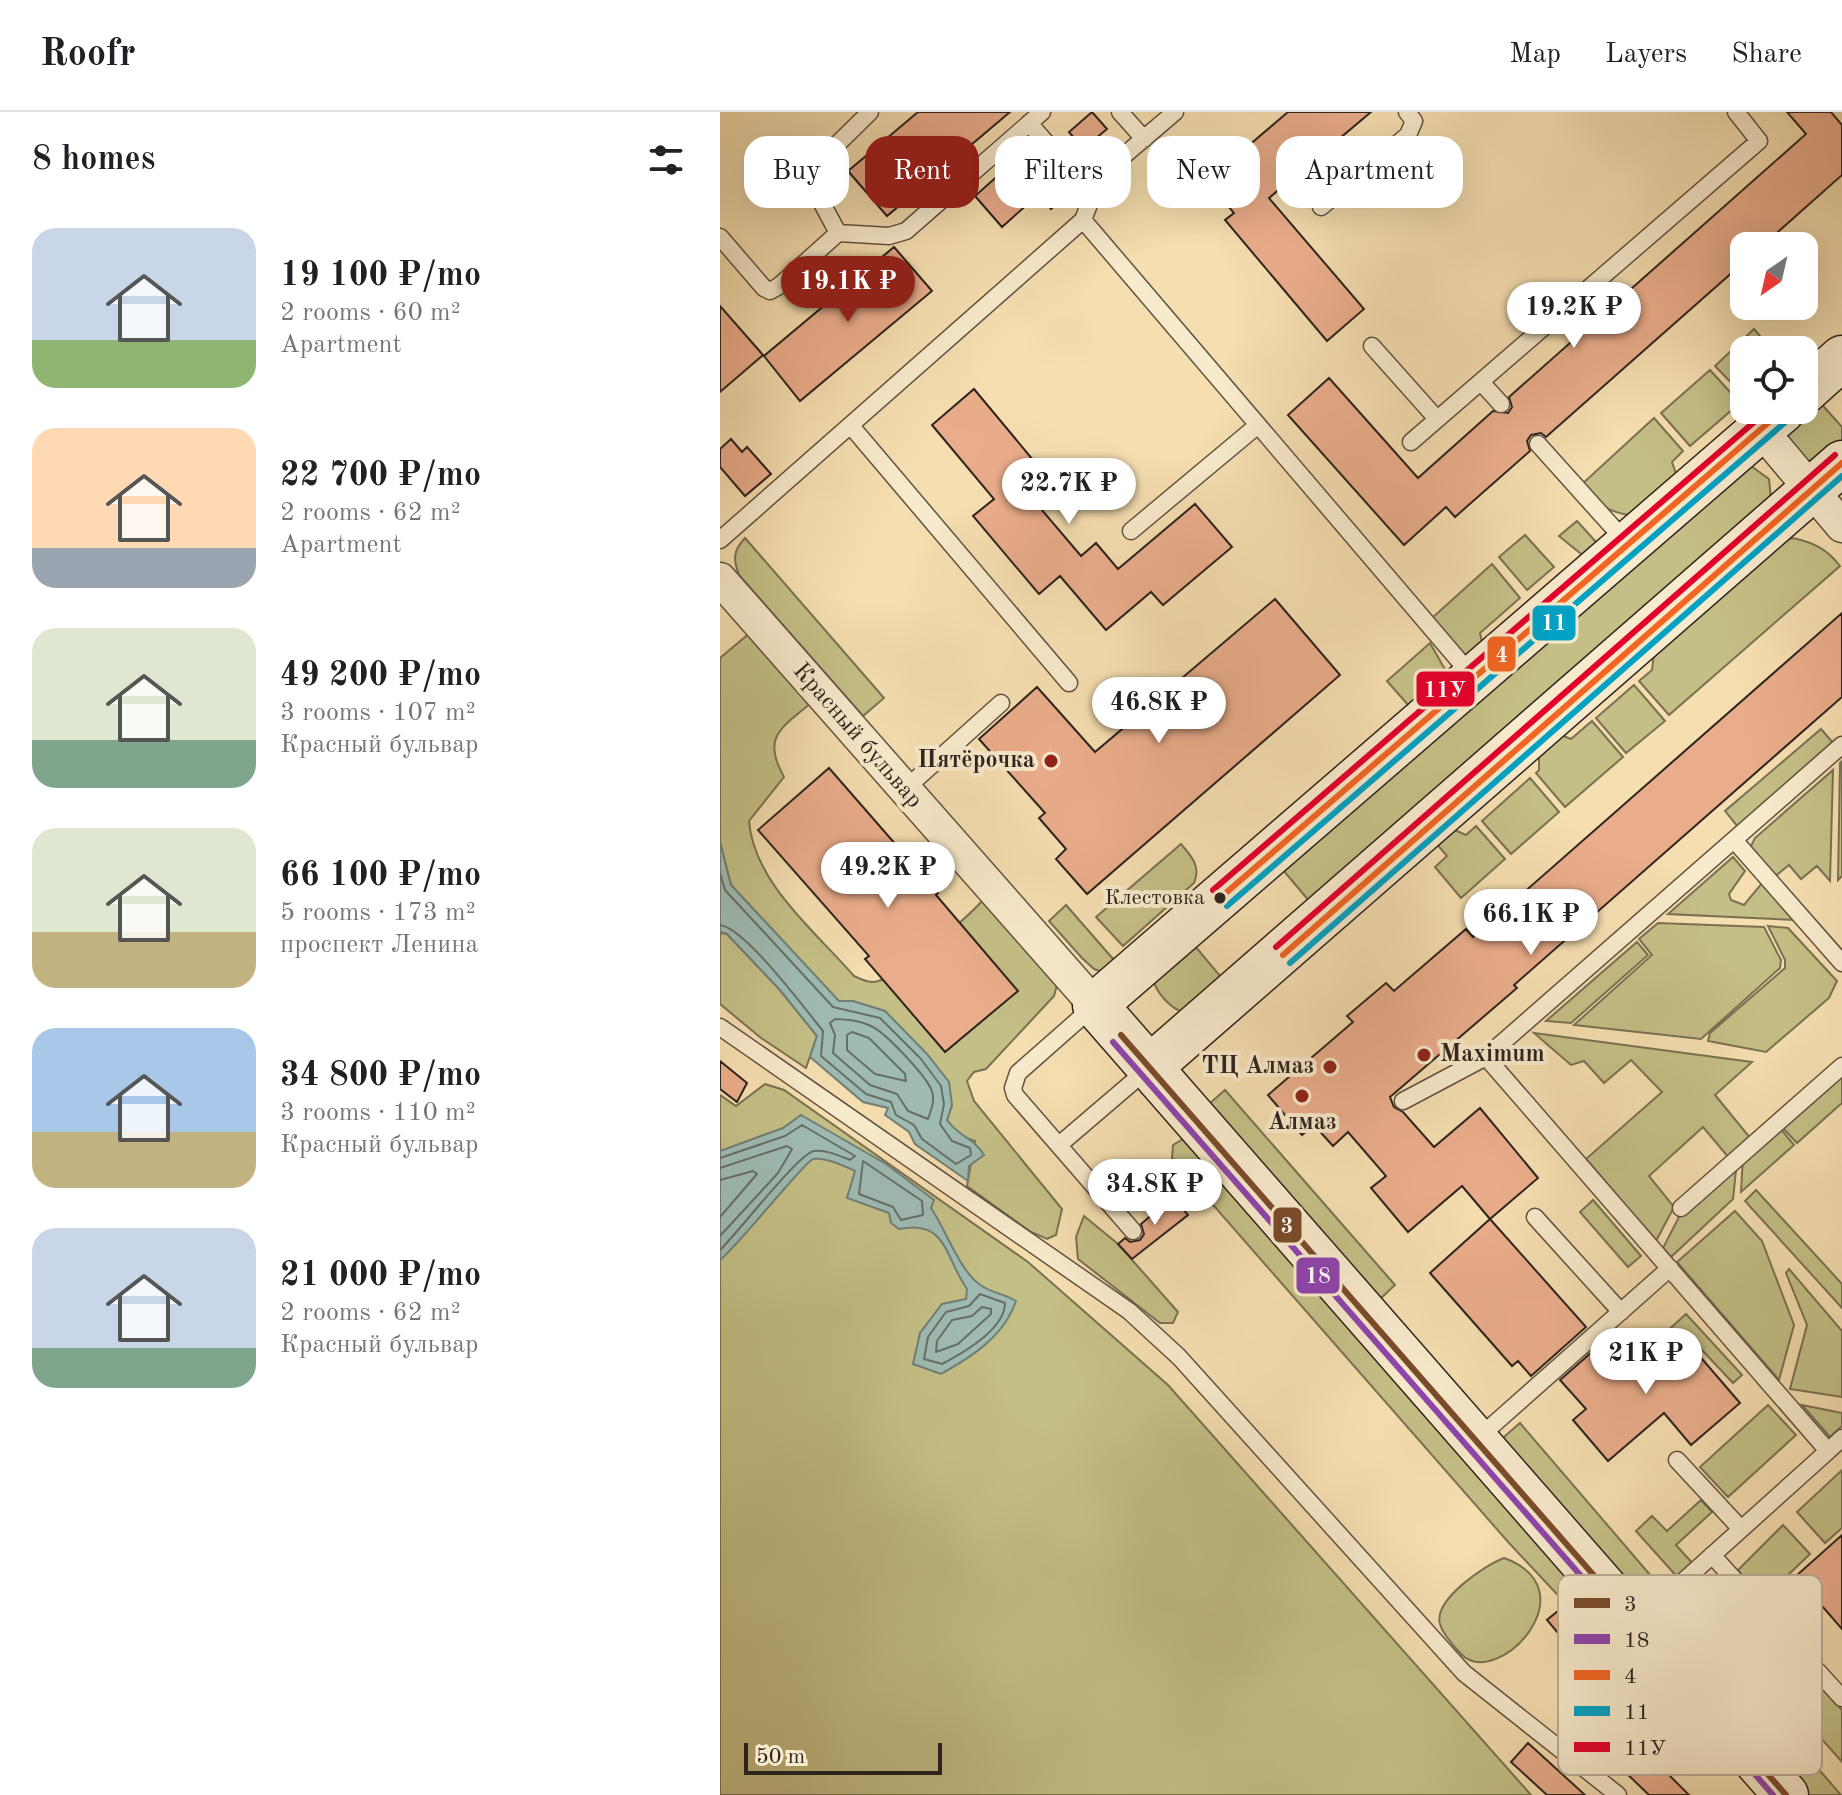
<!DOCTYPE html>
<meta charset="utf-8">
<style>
body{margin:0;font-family:"Old Standard TT",serif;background:#f6f6f6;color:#202124;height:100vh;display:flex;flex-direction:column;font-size:30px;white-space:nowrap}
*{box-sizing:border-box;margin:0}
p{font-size:26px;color:#757577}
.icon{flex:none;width:44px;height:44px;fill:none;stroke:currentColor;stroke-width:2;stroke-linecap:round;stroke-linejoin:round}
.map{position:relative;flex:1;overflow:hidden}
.details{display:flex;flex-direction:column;background:#fff;width:720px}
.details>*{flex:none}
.guide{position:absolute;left:24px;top:24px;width:760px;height:72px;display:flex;gap:16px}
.needle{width:52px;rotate:214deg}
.tools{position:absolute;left:1010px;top:120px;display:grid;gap:16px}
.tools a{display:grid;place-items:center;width:88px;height:88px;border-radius:16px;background:#fff;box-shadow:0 8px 32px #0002;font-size:40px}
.scale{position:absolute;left:24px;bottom:20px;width:198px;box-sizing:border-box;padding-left:8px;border:4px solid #2e231d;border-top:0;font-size:22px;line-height:28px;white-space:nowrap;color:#2e231d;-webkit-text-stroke:6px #f8eacc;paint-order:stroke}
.price{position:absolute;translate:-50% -68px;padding:0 18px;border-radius:28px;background:#fff;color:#222;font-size:26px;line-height:52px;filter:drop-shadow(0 2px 4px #0008)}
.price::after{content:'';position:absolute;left:50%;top:48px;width:24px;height:18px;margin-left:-12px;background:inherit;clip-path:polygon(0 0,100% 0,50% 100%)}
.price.current{background:#8f2418;color:#fff}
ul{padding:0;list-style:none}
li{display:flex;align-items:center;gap:24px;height:200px;padding:0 32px}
li span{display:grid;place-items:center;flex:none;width:224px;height:160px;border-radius:24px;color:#555}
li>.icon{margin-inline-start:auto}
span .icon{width:96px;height:96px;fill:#fffc;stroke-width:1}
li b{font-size:34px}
h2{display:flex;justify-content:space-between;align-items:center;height:96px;padding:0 32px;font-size:34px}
.tag{padding:0 28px;border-radius:24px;background:#fff;box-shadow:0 8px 32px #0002;font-size:28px;line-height:72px}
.tag.current{background:#8f2418;color:#fff}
header{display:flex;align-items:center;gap:48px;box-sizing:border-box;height:112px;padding:0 40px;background:#fff;border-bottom:2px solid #e0e0e0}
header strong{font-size:38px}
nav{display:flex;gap:44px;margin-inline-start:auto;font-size:28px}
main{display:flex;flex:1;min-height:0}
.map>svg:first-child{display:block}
.green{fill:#c4bf86;stroke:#797152;stroke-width:2}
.water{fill:#9ebbb3;stroke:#717e77;stroke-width:2}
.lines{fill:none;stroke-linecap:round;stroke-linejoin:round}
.shore{stroke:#666f68;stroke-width:2}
.building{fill:#eaad8b;stroke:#2e231d;stroke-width:2}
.lane-casing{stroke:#605242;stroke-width:19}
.street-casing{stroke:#605242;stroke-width:35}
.secondary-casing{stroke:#2e231d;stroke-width:47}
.lane{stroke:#f8eacc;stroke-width:16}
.street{stroke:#f8eacc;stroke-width:32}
.secondary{stroke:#f8eacc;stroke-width:44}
.bus-1-casing{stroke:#f8eacc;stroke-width:12}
.bus-2-casing{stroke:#f8eacc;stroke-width:12}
.bus-3-casing{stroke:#f8eacc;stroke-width:12}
.bus-4-casing{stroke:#f8eacc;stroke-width:12}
.bus-5-casing{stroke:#f8eacc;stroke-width:12}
.bus-1{stroke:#7a4b2a;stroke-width:6}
.bus-2{stroke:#8e44ad;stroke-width:6}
.bus-3{stroke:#f26522;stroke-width:6}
.bus-4{stroke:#02a2c5;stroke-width:6}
.bus-5{stroke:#e4002b;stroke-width:6}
.poi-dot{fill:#8f2418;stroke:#f8eacc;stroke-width:3}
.bus-dot{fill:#2e231d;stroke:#f8eacc;stroke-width:3}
.labels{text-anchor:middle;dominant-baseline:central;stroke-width:8;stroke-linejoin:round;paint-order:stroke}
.bus-label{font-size:22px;fill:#2e231d;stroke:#f8eacc;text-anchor:end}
.street-label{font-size:24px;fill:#2e231d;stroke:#f8eacc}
.poi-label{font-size:24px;font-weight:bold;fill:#2e231d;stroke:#f8eacc;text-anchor:end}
.key{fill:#f8eacc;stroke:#bbae98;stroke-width:2}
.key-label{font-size:22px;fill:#2e231d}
.line-badge{stroke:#f8eacc;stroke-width:3}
.badge-label{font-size:22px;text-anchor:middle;font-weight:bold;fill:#fff}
</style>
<header>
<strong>Roofr</strong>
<nav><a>Map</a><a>Layers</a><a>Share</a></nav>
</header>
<main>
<section class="details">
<h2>8 homes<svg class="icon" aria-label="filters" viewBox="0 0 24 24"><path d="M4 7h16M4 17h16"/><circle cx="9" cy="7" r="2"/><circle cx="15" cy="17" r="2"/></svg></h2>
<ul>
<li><span style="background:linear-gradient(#c9d6e8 70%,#8fb573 0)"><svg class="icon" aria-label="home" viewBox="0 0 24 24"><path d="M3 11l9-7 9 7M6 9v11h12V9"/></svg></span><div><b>19 100 ₽/mo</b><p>2 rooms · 60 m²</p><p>Apartment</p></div></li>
<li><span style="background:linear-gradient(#ffd9b3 75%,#9aa5b1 0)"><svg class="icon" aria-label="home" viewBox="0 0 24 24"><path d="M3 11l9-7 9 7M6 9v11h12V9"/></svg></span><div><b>22 700 ₽/mo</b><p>2 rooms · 62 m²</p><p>Apartment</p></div></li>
<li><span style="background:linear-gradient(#dfe7d0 70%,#7fa58c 0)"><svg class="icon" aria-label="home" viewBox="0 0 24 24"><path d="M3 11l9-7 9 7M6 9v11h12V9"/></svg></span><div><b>49 200 ₽/mo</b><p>3 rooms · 107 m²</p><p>Красный бульвар</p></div></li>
<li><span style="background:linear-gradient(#dfe7d0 65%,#c2b280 0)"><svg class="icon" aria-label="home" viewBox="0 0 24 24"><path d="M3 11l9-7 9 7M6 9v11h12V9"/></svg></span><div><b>66 100 ₽/mo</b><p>5 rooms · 173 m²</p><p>проспект Ленина</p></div></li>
<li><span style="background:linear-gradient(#a9c7e8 65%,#c2b280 0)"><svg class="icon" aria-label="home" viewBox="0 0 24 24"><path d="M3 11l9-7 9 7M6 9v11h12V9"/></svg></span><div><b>34 800 ₽/mo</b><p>3 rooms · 110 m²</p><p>Красный бульвар</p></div></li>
<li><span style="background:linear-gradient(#c9d6e8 75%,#7fa58c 0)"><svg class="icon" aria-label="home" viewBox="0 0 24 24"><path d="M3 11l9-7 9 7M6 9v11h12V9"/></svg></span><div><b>21 000 ₽/mo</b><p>2 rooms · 62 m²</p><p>Красный бульвар</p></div></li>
</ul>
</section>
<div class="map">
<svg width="1122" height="1683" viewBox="0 0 1122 1683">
<rect width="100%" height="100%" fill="#f5deb0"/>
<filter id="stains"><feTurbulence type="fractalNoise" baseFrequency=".0025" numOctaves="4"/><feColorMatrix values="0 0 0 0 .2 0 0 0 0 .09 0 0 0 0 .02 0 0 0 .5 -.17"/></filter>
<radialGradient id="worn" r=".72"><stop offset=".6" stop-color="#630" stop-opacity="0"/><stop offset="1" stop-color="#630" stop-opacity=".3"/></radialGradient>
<path class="green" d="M 1034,217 L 1052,238 L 1024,238 L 1024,284 L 995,254 Z
M 990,258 L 1020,291 L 970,334 L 941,301 Z
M 1096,286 L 1122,315 L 1122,328 L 1099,348 L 1085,349 L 1064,325 Z
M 934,306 L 963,339 L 952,350 L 958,367 L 911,403 C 888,401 875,390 861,373 Z
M 1031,354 L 1049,367 L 1051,387 L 595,796 L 558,752 Z
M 857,409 L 876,430 L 876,438 L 866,446 L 839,424 Z
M 805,423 L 834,455 L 807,478 L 779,445 Z
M 25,426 L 164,586 L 143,604 L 19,463 C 13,447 13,439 25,426 Z
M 1072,426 C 1093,430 1107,437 1120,454 L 949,603 L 919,569 L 932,558 L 935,533 L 1053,434 Z
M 772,452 L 800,486 L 760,521 L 764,538 L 752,546 L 742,542 L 712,506 Z
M 31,520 L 92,590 C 62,616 41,624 64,665 L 29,709 C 34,771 96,820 134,864 C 141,867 150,872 158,869 C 180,863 245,808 262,789 L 268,789 L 337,873 L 334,884 L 266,957 L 254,960 L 247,969 L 254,989 L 342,1097 L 336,1123 L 327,1127 L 311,1120 L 247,1074 L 255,1029 L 237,1023 L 227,1008 L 232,993 L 133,889 L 119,890 L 11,773 L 0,730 L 0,546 Z
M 710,531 L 727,561 L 695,601 L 667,569 Z
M 914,573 L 945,609 L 906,641 L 876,606 Z
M 872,609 L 903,645 L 845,695 L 816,661 L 819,658 L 819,635 L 836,621 L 851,627 Z
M 1101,617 L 1114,632 L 1018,715 L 1005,699 Z
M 1122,649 L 1122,764 L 1118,768 L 1120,651 Z
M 1113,658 L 1110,769 L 1097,754 L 1081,767 L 1069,753 L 1053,766 L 1035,744 L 1031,734 L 1035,726 Z
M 810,666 L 839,700 L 791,742 L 762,709 Z
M 756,714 L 785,747 L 741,786 L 715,755 L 727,744 L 715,730 L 730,716 L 746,723 Z
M 461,732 C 472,745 481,754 474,771 L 403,834 L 376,805 Z
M 1013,745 L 1025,759 L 1009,782 L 1011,788 L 1024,793 L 1042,771 L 1075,808 L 948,802 Z
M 346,793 L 401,856 L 389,862 L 374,857 L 362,846 L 329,809 Z
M 938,811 L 1044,815 L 1061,848 L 1060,856 L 981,927 L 854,913 L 932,843 L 919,827 Z
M 1048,814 L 1068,816 L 1117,869 L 1109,886 L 1046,940 L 988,929 L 990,921 L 1065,856 L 1065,848 Z
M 0,821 L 7,822 L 60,878 L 97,924 L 86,956 L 41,926 L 0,892 Z
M 469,827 L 506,871 L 465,901 C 449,896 436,880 432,865 Z
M 917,830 L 928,843 L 851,911 L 826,909 Z
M 814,921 L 1032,950 L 995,983 L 1031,1027 L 1009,1046 L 983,1015 L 929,1064 L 954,1095 L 936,1129 L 866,1047 L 942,980 L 911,948 L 884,971 L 864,949 L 851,953 Z
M 1122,958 L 1122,991 L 1077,1031 L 1060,1013 Z
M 45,972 L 64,978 L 308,1150 L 448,1273 L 811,1683 L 0,1683 L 0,983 L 16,994 Z
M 505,978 L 675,1173 L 659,1188 L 489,992 Z
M 1058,1014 L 1074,1033 L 1021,1080 L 1023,1044 Z
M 463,1027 L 879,1500 L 872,1509 L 863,1510 L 789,1431 L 452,1046 L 453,1033 Z
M 1017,1049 L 1013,1087 L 951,1145 L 943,1136 L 963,1097 Z
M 1036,1078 L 1122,1172 L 1122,1196 L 1025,1089 Z
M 873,1088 L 921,1144 L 908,1155 L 860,1100 Z
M 1015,1099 L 1042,1129 L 1074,1213 L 1059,1268 L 957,1150 Z
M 364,1104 L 398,1132 L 458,1200 L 453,1211 L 440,1211 L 358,1147 L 356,1125 Z
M 1069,1157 L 1122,1219 L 1122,1285 L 1070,1277 L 1087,1213 L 1066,1161 Z
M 966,1202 L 1022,1263 L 1013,1271 L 965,1220 L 929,1253 L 920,1244 Z
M 1048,1293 L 1076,1323 L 1008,1385 L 980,1355 Z
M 1082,1293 L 1122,1301 L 1122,1314 L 1110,1325 Z
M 800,1311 L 943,1478 L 929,1491 L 918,1490 L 781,1333 L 785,1324 Z
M 1122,1358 L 1122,1416 L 1105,1431 L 1077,1400 Z
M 981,1388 L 992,1400 L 956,1433 L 974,1453 L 959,1467 L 916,1419 L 932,1404 L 947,1419 Z
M 1063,1413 L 1090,1442 L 1041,1489 L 1018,1458 Z
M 784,1446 C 872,1478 777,1579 741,1542 C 734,1534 723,1523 720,1512 C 713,1488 765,1453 784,1446 Z
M 997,1467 L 1007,1469 L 1122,1598 L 1122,1650 L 974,1482 Z
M 958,1495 L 1121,1683 L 1081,1683 L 942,1515 Z"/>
<path class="water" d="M 0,730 L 11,773 L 119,889 L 133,889 L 165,899 L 207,942 L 229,970 L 232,993 L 227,1008 C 238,1024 254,1026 264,1043 L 249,1054 L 248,1069 L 195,1032 L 189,1020 L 165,1003 L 168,996 L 143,990 L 90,945 L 97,924 L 60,878 L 7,822 L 0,820 Z
M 81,1003 L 166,1052 L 214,1088 L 211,1096 C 226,1118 241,1162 262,1174 C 272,1181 285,1182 296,1189 C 284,1224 253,1244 221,1262 L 193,1252 L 200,1221 L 222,1192 L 246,1187 L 247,1177 C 224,1144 227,1107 179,1117 L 171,1111 L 169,1101 L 127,1086 L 135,1059 C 124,1054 106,1045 93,1047 C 85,1049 18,1134 0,1148 L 0,1039 L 63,1016 Z"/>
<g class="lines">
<path class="shore" d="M 0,761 L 5,778 L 113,895 L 160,906 L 201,947 L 221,974 L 224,992 L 220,1012 L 232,1029 L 250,1036 L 251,1043 L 236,1052 L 202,1027 L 194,1013 L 176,1003 L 171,990 L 146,982 L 101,944 L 103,919 C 85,897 25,816 0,813
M 115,907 C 128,908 139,908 151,914 C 165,920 205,963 211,977 C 216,987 211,998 208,1007 L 188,999 L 177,982 L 150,973 L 113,941 L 115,923 L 110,911 Z
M 132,920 L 149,926 L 185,962 L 186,969 L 155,962 L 127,938 L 127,923 Z
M 0,1046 L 65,1024 L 82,1013 L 135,1044 L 130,1048 C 120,1044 105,1037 94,1039 C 79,1041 17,1122 0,1138
M 143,1049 L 202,1089 L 203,1103 L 181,1108 L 173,1095 L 139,1082 Z
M 0,1056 L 67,1034 L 72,1037 L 58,1061 L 0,1124
M 0,1068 L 33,1059 L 37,1062 L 0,1105
M 260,1182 L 285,1191 C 285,1217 243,1241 222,1252 L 204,1247 L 208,1225 L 226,1200 L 249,1194 Z
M 262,1195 L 271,1197 L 271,1202 L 238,1232 L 216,1240 L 217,1229 L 232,1208 L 252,1204 Z"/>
</g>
<path class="building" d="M 198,0 L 290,0 L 167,104 L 128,59 Z
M 372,0 L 387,17 L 363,37 L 349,20 Z
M 568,0 L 651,0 L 549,86 L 644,197 L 607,229 L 505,108 L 514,101 L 487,69 Z
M 1067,0 L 1111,0 L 1122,13 L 1122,63 L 1042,134 L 1024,134 L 1024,150 L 826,325 L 821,321 L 811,323 L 807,329 L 810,339 L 735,405 L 726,395 L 684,433 L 568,303 L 609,266 L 698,366 L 773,299 L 788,301 L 792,295 L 789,285 L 1086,22 Z
M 309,36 L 349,81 L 331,97 L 319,82 L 282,115 L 255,84 Z
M 174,135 L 212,179 L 80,289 L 44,244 Z
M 0,194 L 43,243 L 0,280 Z
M 254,277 L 318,354 L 299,371 L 361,444 L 376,431 L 398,457 L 475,392 L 512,435 L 443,493 L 431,480 L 386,518 L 340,464 L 319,482 L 253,404 L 274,387 L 212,313 Z
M 11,327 L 22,340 L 27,335 L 51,362 L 25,384 L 0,355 L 0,337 Z
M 555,487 L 620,563 L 367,782 L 336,747 L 346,737 L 319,706 L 325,701 L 259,627 L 317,575 L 375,640 Z
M 1122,501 L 1122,585 L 794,873 L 797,876 L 670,985 L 674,995 L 683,1000 L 714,1035 L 760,996 L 818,1066 L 770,1107 L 742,1074 L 688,1120 L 651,1076 L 666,1064 L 628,1020 L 613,1034 L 594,1013 L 582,1023 L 548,983 L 633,910 L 627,904 L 666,871 L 674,879 L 746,817 L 753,825 Z
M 109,656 L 218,781 L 216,783 L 298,879 L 225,940 L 145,847 L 149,844 L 38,718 Z
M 0,949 L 27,971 L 17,990 L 0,977 Z
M 453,1085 L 468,1103 L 412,1147 L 398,1132 L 405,1126 L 410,1130 L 420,1128 L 424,1122 L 421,1112 Z
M 770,1107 L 866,1215 L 811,1264 L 798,1249 L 792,1254 L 710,1161 Z
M 964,1226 L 1020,1291 L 971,1333 L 944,1301 L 888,1349 L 853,1308 L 866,1297 L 840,1268 L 881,1232 L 889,1235 L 895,1230 L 923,1262 Z
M 1122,1423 L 1122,1517 L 1076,1464 Z
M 844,1494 L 901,1561 L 884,1576 L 827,1508 Z
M 854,1587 L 900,1630 L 932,1604 L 950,1625 L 929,1643 L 969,1683 L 929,1683 L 901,1656 L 898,1659 L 840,1601 Z
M 808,1631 L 865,1683 L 827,1683 L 791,1650 Z"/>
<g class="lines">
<g class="lane-casing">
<path id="lane" d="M 400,0 L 424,27
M 309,11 L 372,83
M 601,95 L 688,23 L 694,9 L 687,0
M 363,108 L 753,565
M 118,121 L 169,124 L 186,119 L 322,0
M 0,125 L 44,176 L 50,179 L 59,174 L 118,121 L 91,71 L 92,57 L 150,0
M 652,234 L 717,307
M 761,270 L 781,292
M 131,314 L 349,571
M 691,330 L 1039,29 L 1016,0
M 818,332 L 907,431
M 411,419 L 538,313
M 0,428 L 363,108 L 380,64 L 455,0
M 184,678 L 281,591
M 1014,728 L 1122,851
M 374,894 L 298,961 L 293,976 L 295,983 L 413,1119
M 0,915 L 409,1199 L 459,1245 L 744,1561 L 898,1683
M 766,945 L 1108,1339 L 917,1511
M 683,989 L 766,945 L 1122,633
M 339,1033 L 429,956
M 961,1096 L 1122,954
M 815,1105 L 901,1200
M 757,1327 L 950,1156
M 1108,1339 L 1122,1326
M 957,1348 L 1021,1417
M 992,1443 L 1122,1586"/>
</g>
<g class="street-casing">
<path id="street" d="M 1041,318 L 1122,414
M 0,467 L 375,893"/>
</g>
<g class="secondary-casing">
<path id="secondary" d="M 1084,280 L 1122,246
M 1063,298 L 375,893 L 1066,1683
M 430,955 L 1122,351"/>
</g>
<use href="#lane" class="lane"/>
<use href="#street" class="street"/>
<use href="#secondary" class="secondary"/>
<g class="bus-1-casing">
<path id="bus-1" d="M 401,923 L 1066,1683"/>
</g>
<g class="bus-2-casing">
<path id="bus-2" d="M 393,930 L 1053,1683"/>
</g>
<g class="bus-3-casing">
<path id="bus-3" d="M 500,786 L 1063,298
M 563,843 L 1122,351"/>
</g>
<g class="bus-4-casing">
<path id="bus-4" d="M 507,794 L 1070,306
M 570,851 L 1122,364"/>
</g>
<g class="bus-5-casing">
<path id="bus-5" d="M 493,778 L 1048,298
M 556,835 L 1115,343"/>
</g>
<use href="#bus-1" class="bus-1"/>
<use href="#bus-2" class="bus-2"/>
<use href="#bus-3" class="bus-3"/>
<use href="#bus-4" class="bus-4"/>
<use href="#bus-5" class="bus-5"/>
</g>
<g class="poi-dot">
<circle cx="331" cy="649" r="8"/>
<circle cx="704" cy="943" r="8"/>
<circle cx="610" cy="955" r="8"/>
<circle cx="582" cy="984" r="8"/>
</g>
<circle class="bus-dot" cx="500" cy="786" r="7"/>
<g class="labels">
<g class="bus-label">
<text x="485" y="786">Клестовка</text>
</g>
<g class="street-label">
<text transform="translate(137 624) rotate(49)">Красный бульвар</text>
</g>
<g class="poi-label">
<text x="315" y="649">Пятёрочка</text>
<text x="720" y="943" text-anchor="start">Maximum</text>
<text x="594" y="955">ТЦ Алмаз</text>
<text x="582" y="1011" text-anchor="middle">Алмаз</text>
</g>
</g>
<rect x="838" y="1463" width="264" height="200" rx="12" class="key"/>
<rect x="854" y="1486" width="36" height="10" fill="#7a4b2a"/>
<rect x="854" y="1522" width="36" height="10" fill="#8e44ad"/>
<rect x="854" y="1558" width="36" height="10" fill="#f26522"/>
<rect x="854" y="1594" width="36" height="10" fill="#02a2c5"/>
<rect x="854" y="1630" width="36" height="10" fill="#e4002b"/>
<g class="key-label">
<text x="904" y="1499">3</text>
<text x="904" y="1535">18</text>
<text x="904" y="1571">4</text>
<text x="904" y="1607">11</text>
<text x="904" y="1643">11У</text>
</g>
<g class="line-badge">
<rect x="811" y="492" width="46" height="38" rx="8" fill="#02a2c5"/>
<rect x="766" y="523" width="31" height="38" rx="8" fill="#f26522"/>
<rect x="695" y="558" width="61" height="38" rx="8" fill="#e4002b"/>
<rect x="552" y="1094" width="31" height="38" rx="8" fill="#7a4b2a"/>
<rect x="575" y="1144" width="46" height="39" rx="8" fill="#8e44ad"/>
</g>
<g class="badge-label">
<text x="834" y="518">11</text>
<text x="782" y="550">4</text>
<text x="725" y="585">11У</text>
<text x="567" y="1121">3</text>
<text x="598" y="1171">18</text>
</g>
<rect width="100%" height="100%" filter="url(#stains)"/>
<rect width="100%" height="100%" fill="url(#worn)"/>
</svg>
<div class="tools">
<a><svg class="needle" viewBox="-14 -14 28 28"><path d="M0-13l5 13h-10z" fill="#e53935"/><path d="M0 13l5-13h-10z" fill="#757577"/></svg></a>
<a><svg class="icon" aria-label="locate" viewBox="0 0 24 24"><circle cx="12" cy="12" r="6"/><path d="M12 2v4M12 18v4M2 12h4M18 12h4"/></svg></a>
</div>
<div class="scale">50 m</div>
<b class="price current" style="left:128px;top:212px">19.1K ₽</b>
<b class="price" style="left:854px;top:238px">19.2K ₽</b>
<b class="price" style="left:349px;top:414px">22.7K ₽</b>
<b class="price" style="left:439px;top:633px">46.8K ₽</b>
<b class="price" style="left:168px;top:798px">49.2K ₽</b>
<b class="price" style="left:811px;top:845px">66.1K ₽</b>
<b class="price" style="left:435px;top:1115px">34.8K ₽</b>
<b class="price" style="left:926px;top:1284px">21K ₽</b>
<div class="guide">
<a class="tag">Buy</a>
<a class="tag current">Rent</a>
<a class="tag">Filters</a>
<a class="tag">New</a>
<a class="tag">Apartment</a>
</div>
</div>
</main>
